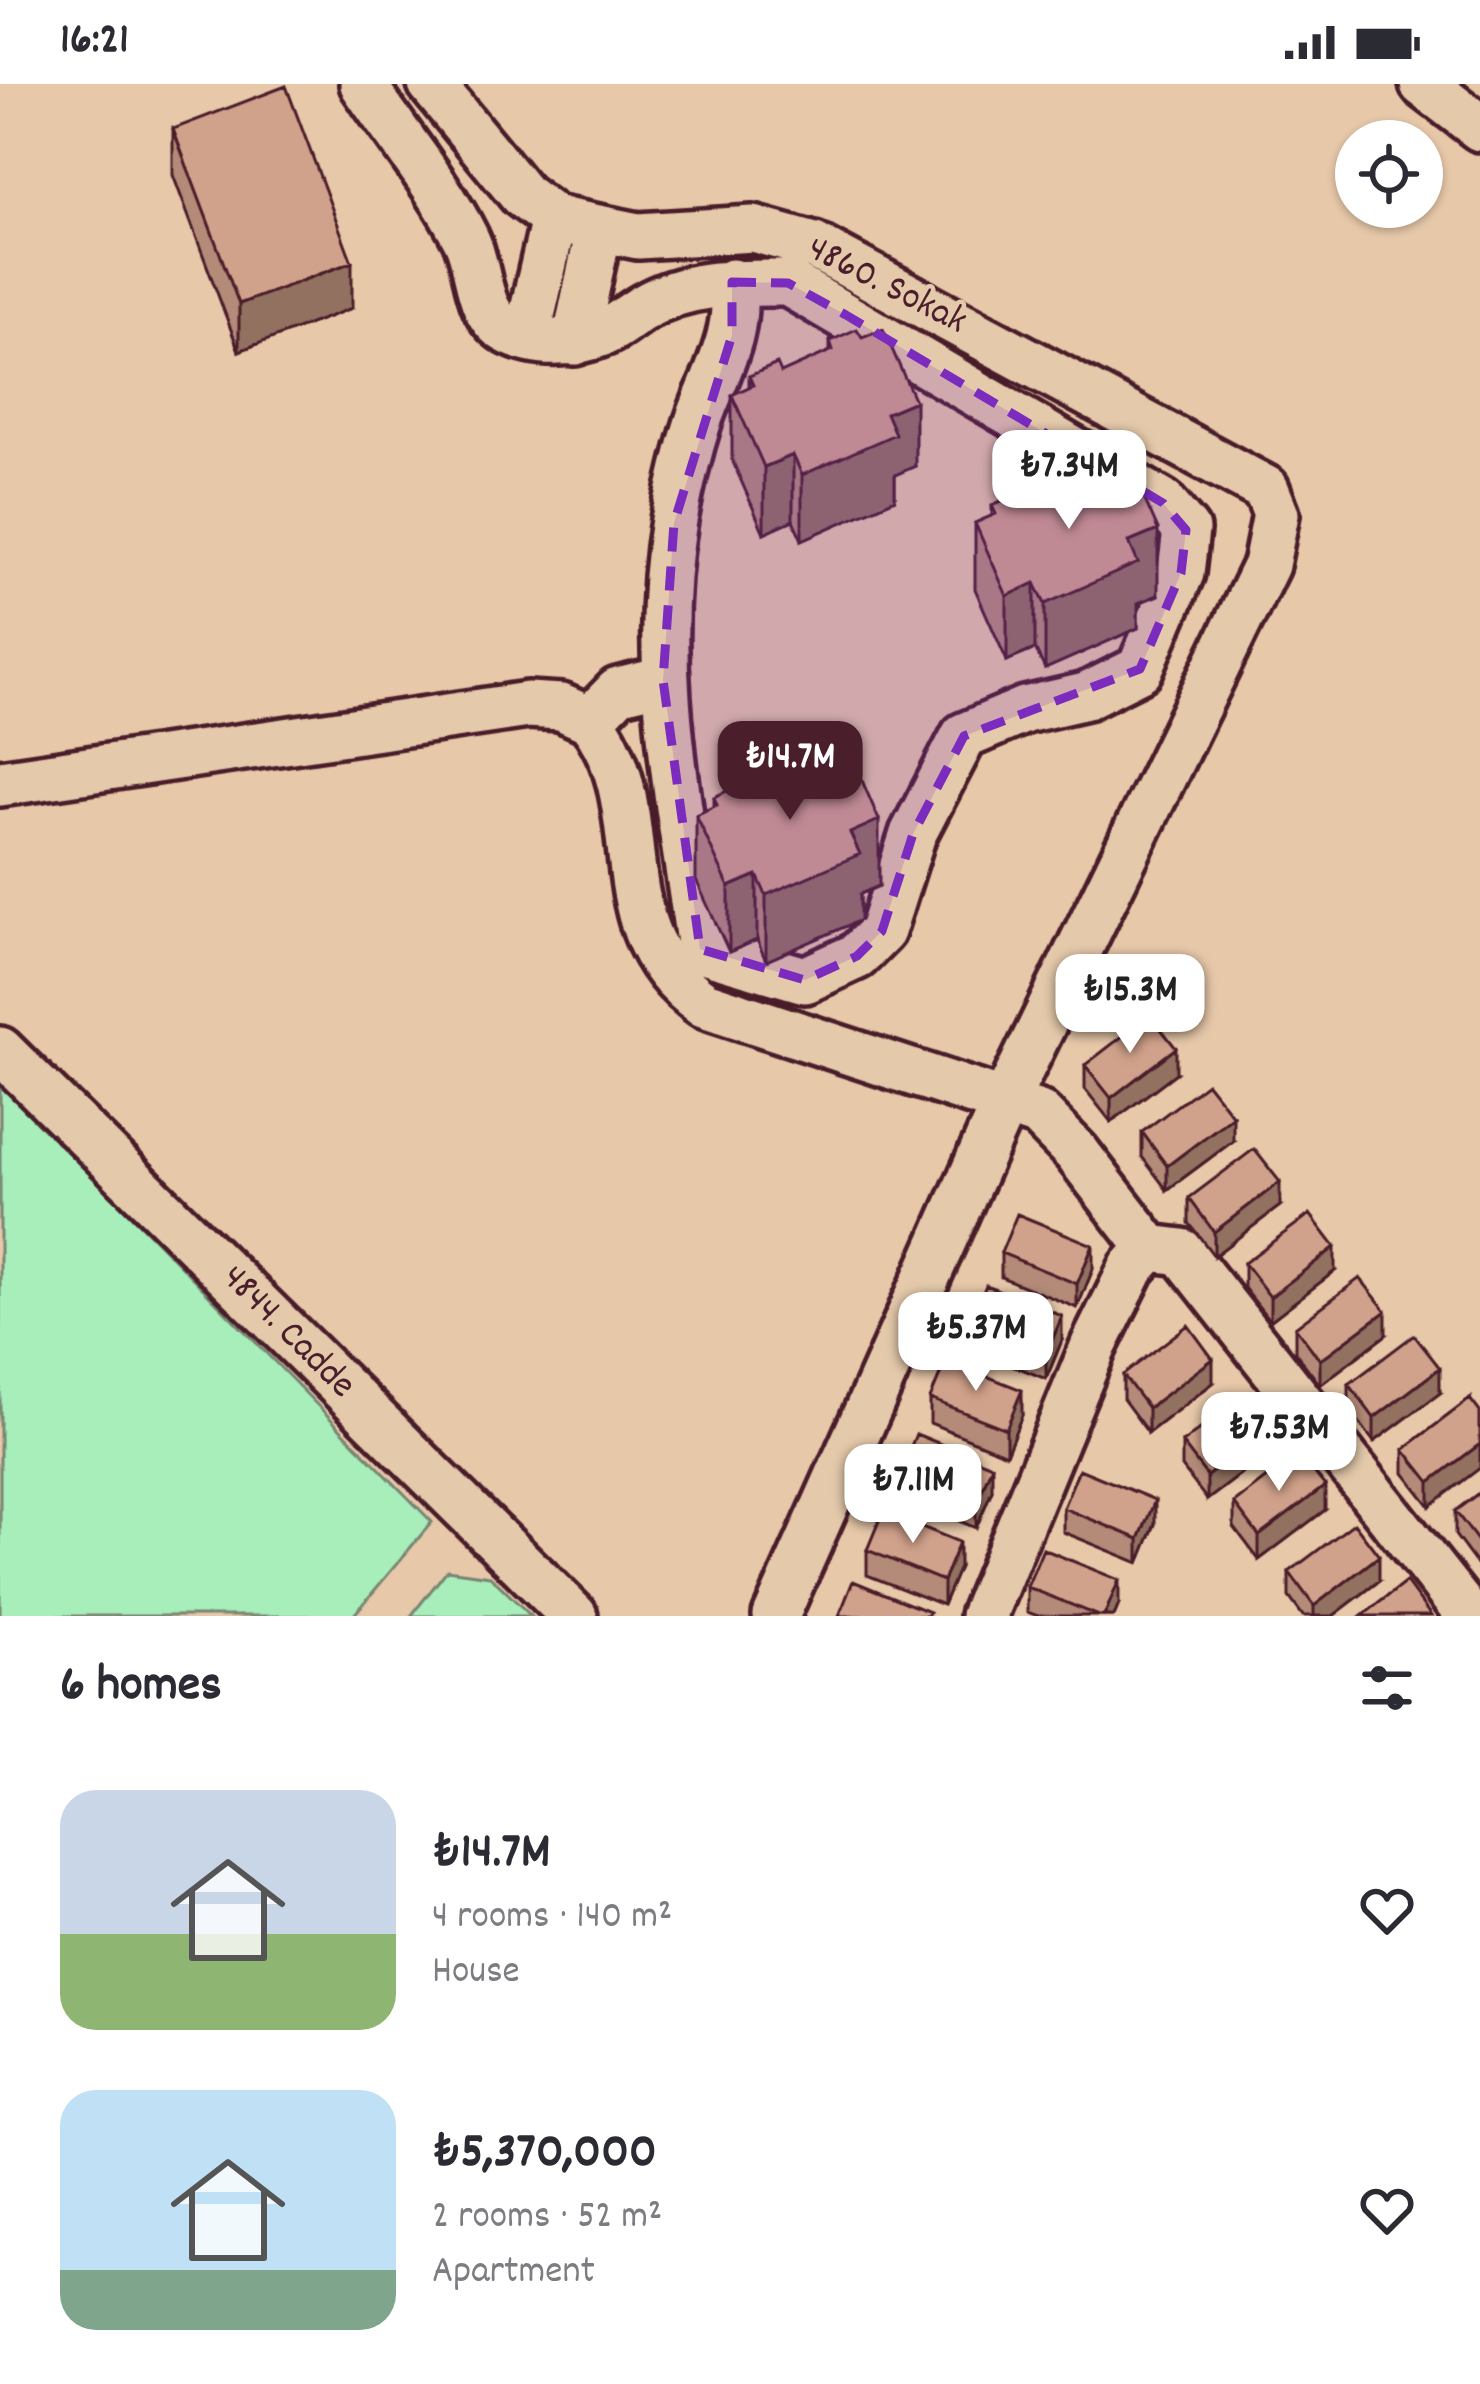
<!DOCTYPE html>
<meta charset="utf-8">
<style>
body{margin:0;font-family:Dekko,sans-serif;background:#f7f7f7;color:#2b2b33;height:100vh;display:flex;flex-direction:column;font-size:45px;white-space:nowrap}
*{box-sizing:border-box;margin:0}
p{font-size:39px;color:#7c7c81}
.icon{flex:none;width:66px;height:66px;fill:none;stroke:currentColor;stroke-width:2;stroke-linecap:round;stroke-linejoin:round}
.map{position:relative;height:1532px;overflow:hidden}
.side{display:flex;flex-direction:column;background:#fff;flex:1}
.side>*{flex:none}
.tools{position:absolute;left:1335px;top:36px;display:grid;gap:24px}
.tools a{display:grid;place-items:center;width:108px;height:108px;border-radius:50%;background:#fff;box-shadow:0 3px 9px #0004;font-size:60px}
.price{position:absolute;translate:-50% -102px;padding:0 27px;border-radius:24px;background:#fff;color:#222;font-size:39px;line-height:78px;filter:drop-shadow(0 3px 6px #0008)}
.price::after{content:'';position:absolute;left:50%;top:72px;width:36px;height:27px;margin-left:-18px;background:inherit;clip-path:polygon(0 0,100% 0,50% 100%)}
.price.selected{background:#4a1f2b;color:#fff}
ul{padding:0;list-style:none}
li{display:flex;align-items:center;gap:36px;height:300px;padding:0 60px}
li span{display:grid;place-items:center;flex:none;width:336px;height:240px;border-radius:36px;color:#555}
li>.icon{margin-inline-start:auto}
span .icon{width:144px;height:144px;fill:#fffc;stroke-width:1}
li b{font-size:51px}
h2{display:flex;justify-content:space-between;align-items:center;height:144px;padding:0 60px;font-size:51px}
.status{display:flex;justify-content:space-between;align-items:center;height:84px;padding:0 60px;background:#fff;direction:ltr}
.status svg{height:33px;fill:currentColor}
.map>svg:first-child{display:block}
.green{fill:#a7eebb;stroke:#788673;stroke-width:3}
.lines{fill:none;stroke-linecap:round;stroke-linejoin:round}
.minor-casing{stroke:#4a1f2b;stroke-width:54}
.minor{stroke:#e4c9ab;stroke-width:45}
.wall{fill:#b48b78;stroke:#4a1f2b;stroke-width:3}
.shaded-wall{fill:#927161;stroke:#4a1f2b;stroke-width:3}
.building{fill:#d1a28b;stroke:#4a1f2b;stroke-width:3}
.marked{fill:#7b2cbf;fill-opacity:0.2;stroke:#7b2cbf;stroke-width:9;stroke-dasharray:24 15;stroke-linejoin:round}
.labels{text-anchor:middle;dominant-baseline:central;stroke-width:9;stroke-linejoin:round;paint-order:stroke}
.street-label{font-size:39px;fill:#4a1f2b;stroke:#e4c9ab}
</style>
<div class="status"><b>16:21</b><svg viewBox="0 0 49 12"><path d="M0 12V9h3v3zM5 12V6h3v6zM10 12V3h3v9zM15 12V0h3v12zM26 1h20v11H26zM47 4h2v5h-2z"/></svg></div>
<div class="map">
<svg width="1480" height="1532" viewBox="0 0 1480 1532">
<rect width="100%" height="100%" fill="#e7c8a9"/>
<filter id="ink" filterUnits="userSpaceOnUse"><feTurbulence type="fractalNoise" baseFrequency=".00833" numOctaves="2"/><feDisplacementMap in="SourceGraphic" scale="24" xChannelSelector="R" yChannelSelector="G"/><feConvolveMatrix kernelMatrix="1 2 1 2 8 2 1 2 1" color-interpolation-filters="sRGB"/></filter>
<g filter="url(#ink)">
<path class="green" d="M 0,998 L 432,1438 L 353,1532 L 0,1532 Z
M 447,1486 L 490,1492 L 531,1532 L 411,1532 Z"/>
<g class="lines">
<g class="minor-casing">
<path id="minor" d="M 363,0 C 396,50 439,101 466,155 C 480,183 476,228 506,246 C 535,263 575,261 605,248 C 619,242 630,231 644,223 C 688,197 739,199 788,199 L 1163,419 L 1186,446 L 1181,489 L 1140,585 L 1086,612 L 1025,626 L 964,652 L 913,750 L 882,847 L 857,872 L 805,896 L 700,865 C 680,721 649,582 674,436 C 680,404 688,369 698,338 C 714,291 742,249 732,198
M 431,0 L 522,111 L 554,135 L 638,152 L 753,145 L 814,162 L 1266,405 L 1276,430 L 1266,481 L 1005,1018 L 776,1532
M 1423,0 L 1480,44
M 527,253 L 554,135
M 575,258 L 599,146
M 590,636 C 660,725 595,844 704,920 L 1039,1030 L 1076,1068 L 1150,1164 L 1182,1168 L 1469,1532
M 0,699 L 528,621 L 561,623 L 590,636 L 618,607 L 663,596
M 0,966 L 574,1532
M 983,1532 L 1094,1261 L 1132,1184 L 1150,1164"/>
</g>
<use href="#minor" class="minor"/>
</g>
<path class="wall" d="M 173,45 L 352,224 L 239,267 L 173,91 Z
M 830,257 L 915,382 L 895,391 L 895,415 L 802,456 L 793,436 L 764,449 L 732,376 L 732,311 L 749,303 L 749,292 L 781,289 L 830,267 Z
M 1073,386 L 1158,511 L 1138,519 L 1138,544 L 1045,585 L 1035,565 L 1007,577 L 975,505 L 975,439 L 992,432 L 992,421 L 1024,418 L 1073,396 Z
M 794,677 L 879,802 L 860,810 L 860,836 L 766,877 L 757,856 L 729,868 L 696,796 L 696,731 L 714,723 L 714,713 L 746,709 L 794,688 Z
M 1085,981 L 1176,989 L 1111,1038 L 1085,1005 Z
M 1142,1048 L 1233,1057 L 1167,1106 L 1142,1073 Z
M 1189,1114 L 1280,1122 L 1214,1172 L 1189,1139 Z
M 1001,1169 L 1093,1185 L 1077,1224 L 1001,1193 Z
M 1244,1179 L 1335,1187 L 1270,1237 L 1244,1204 Z
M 970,1240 L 1062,1256 L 1046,1295 L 970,1264 Z
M 1295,1243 L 1386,1251 L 1320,1301 L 1295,1268 Z
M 1123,1291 L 1213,1299 L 1148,1349 L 1123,1315 Z
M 1349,1300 L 1440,1309 L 1374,1358 L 1349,1325 Z
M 930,1315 L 1022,1331 L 1006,1370 L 930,1339 Z
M 1470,1315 L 1430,1422 L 1404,1389 L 1404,1365 Z
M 1182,1359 L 1272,1367 L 1207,1416 L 1182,1383 Z
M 900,1389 L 992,1406 L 976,1444 L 900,1413 Z
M 1480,1408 L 1480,1485 L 1455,1451 L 1455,1427 Z
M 1234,1419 L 1325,1426 L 1259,1476 L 1234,1443 Z
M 1063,1424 L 1155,1440 L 1139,1479 L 1063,1448 Z
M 867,1466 L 959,1483 L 943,1521 L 867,1491 Z
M 1289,1488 L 1379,1497 L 1333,1532 L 1303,1532 L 1289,1513 Z
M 1027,1503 L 1119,1520 L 1114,1532 L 1038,1532 L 1027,1528 Z"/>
<path class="shaded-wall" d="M 352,178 L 352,224 L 239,267 L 239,220 Z
M 915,317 L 915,382 L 895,391 L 895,415 L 802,456 L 802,391 L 886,329 Z
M 793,371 L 793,436 L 764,449 L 764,383 Z
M 1158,446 L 1158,511 L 1138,519 L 1138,544 L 1045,585 L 1045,520 L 1129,458 Z
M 1035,499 L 1035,565 L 1007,577 L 1007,512 Z
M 879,736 L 879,802 L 860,810 L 860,836 L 766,877 L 766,811 L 850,749 Z
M 757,791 L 757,856 L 729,868 L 729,803 Z
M 1176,964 L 1176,989 L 1111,1038 L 1111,1014 Z
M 1233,1032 L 1233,1057 L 1167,1106 L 1167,1082 Z
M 1280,1098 L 1280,1122 L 1214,1172 L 1214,1148 Z
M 1093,1161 L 1093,1185 L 1077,1224 L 1077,1200 Z
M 1335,1163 L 1335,1187 L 1270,1237 L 1270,1213 Z
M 1386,1227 L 1386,1251 L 1320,1301 L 1320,1276 Z
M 1062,1232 L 1062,1256 L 1046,1295 L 1046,1271 Z
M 1213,1275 L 1213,1299 L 1148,1349 L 1148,1324 Z
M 1440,1284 L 1440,1309 L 1374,1358 L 1374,1334 Z
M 1022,1306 L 1022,1331 L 1006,1370 L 1006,1345 Z
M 1272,1342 L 1272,1367 L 1207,1416 L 1207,1392 Z
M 1480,1360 L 1480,1384 L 1430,1422 L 1430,1398 Z
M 992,1381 L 992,1406 L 976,1444 L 976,1420 Z
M 1325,1402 L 1325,1426 L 1259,1476 L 1259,1452 Z
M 1155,1416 L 1155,1440 L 1139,1479 L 1139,1455 Z
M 959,1458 L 959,1483 L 943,1521 L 943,1497 Z
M 1379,1472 L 1379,1497 L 1333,1532 L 1314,1532 L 1314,1522 Z
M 1119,1496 L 1119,1520 L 1114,1532 L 1104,1532 Z"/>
<path class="building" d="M 286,2 L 352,178 L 239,220 L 173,45 Z
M 857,245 L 862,253 L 883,245 L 915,317 L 886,329 L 895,350 L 802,391 L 793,371 L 764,383 L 732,311 L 753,301 L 749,292 L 777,280 L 781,289 L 833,266 L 830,257 Z
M 1100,373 L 1104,382 L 1126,373 L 1158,446 L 1129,458 L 1138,479 L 1045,520 L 1035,499 L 1007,512 L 975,439 L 996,430 L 992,421 L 1020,409 L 1024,418 L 1076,394 L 1073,386 Z
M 848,664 L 879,736 L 850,749 L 860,770 L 766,811 L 757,791 L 729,803 L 696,731 L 717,721 L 714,713 L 742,700 L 746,709 L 798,686 L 794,677 L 822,665 L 826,674 Z
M 1150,931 L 1176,964 L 1111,1014 L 1085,981 Z
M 1207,999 L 1233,1032 L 1167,1082 L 1142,1048 Z
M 1254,1065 L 1280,1098 L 1214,1148 L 1189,1114 Z
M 1017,1130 L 1093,1161 L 1077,1200 L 1001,1169 Z
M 1310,1130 L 1335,1163 L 1270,1213 L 1244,1179 Z
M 1360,1194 L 1386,1227 L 1320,1276 L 1295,1243 Z
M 986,1201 L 1062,1232 L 1046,1271 L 970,1240 Z
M 1188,1241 L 1213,1275 L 1148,1324 L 1123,1291 Z
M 1414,1251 L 1440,1284 L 1374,1334 L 1349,1300 Z
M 946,1276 L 1022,1306 L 1006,1345 L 930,1315 Z
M 1247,1309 L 1272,1342 L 1207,1392 L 1182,1359 Z
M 1470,1315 L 1480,1328 L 1480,1360 L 1430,1398 L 1404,1365 Z
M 916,1350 L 992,1381 L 976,1420 L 900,1389 Z
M 1299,1369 L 1325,1402 L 1259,1452 L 1234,1419 Z
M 1079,1385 L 1155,1416 L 1139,1455 L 1063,1424 Z
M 1480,1408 L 1480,1460 L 1455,1427 Z
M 883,1427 L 959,1458 L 943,1497 L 867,1466 Z
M 1354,1439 L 1379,1472 L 1314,1522 L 1289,1488 Z
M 1043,1465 L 1119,1496 L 1104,1532 L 1099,1532 L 1027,1503 Z
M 853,1497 L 929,1528 L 927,1532 L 839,1532 Z
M 1406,1498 L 1431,1532 L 1362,1532 Z"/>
</g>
<path class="marked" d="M 732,198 L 788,199 L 846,231 L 1163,419 L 1186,446 L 1181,489 L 1140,585 L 964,652 L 913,750 L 882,847 L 857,872 L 805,896 L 700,865 L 663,596 L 674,439 L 732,251 Z"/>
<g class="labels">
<g class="street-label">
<text transform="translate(886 203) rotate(27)">4860. Sokak</text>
<text transform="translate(287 1249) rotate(45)">4844. Cadde</text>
</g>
</g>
</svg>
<div class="tools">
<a><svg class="icon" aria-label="locate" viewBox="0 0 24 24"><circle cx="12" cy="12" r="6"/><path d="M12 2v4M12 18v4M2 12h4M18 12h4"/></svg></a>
</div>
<b class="price" style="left:1069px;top:448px">₺7.34M</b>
<b class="price selected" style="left:790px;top:739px">₺14.7M</b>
<b class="price" style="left:1130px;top:972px">₺15.3M</b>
<b class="price" style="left:976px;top:1310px">₺5.37M</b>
<b class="price" style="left:1279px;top:1410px">₺7.53M</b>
<b class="price" style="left:913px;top:1462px">₺7.11M</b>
</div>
<section class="side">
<h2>6 homes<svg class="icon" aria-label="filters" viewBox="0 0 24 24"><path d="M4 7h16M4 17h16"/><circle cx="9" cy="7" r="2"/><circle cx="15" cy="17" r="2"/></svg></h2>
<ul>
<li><span style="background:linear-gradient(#c9d6e8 60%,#8fb573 0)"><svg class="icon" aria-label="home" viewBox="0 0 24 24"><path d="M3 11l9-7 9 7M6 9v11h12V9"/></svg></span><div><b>₺14.7M</b><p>4 rooms · 140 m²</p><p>House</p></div><svg class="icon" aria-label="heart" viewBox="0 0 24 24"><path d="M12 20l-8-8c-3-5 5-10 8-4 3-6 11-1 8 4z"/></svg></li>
<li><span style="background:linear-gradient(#bfe0f5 75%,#7fa58c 0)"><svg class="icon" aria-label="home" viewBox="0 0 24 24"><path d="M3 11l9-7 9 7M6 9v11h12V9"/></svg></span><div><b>₺5,370,000</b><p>2 rooms · 52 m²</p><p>Apartment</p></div><svg class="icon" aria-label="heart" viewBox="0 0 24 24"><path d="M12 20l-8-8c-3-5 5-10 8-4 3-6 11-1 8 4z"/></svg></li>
</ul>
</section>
